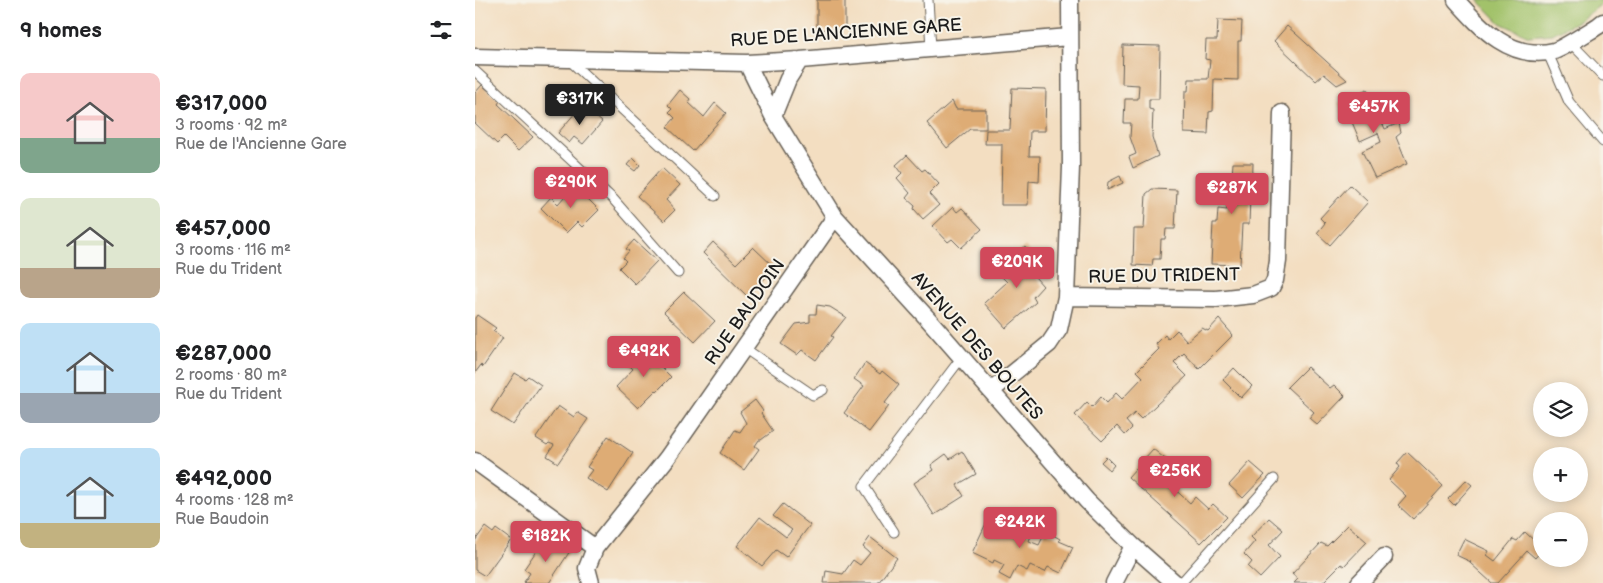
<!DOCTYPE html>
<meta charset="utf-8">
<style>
body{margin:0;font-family:"Balsamiq Sans",sans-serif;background:#f6f6f6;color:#202124;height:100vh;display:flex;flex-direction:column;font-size:19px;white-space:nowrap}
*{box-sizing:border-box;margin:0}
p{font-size:16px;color:#757577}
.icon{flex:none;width:28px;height:28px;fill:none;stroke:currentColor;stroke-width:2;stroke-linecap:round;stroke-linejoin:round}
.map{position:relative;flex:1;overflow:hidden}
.panel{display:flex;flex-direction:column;background:#fff;width:475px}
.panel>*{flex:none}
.controls{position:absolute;left:1058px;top:382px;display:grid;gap:10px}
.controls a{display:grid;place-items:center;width:55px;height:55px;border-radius:50%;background:#fff;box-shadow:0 2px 12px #0003;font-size:25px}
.price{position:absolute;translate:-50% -42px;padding:0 11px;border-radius:5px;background:#d1495b;color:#fff;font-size:16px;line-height:32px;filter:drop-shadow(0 1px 2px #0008)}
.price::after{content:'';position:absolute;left:50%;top:30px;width:15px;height:11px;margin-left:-8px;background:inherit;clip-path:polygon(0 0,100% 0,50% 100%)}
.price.active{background:#222;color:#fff}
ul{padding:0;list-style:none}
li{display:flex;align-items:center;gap:15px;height:125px;padding:0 20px}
li span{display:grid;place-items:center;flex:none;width:140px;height:100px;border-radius:10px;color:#555}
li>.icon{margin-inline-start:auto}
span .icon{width:60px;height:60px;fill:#fffc;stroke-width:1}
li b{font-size:21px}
h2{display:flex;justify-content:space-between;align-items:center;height:60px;padding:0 20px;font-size:21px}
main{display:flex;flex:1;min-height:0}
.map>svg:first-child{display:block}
.green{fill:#a2c26b;stroke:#5f6f44}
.building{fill:#deac74}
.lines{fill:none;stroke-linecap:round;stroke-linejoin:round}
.service-casing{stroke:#676056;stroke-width:11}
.minor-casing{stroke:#676056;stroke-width:19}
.service{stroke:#fff;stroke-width:9}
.minor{stroke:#fff;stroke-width:16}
.labels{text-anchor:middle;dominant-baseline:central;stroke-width:4;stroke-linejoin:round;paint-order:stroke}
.street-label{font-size:18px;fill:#1c1c1c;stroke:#f7f3e8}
</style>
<main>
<section class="panel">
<h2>9 homes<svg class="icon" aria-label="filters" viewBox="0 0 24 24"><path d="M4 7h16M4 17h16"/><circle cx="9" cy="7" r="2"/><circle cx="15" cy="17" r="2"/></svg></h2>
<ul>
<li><span style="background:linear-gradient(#f6c9c9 65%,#7fa58c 0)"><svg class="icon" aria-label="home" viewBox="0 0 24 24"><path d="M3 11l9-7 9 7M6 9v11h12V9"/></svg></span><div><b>€317,000</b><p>3 rooms · 92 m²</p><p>Rue de l'Ancienne Gare</p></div></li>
<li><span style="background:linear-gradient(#dfe7d0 70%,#b9a48a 0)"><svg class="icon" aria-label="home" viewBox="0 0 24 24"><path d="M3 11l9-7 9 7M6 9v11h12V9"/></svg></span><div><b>€457,000</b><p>3 rooms · 116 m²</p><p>Rue du Trident</p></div></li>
<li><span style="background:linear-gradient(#bfe0f5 70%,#9aa5b1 0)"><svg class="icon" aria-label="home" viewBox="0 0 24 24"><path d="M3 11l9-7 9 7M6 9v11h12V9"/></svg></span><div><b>€287,000</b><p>2 rooms · 80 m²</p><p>Rue du Trident</p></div></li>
<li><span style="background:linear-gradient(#bfe0f5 75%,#c2b280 0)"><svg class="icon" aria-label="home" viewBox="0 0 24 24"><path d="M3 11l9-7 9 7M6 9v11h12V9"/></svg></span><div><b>€492,000</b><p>4 rooms · 128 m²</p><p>Rue Baudoin</p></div></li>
</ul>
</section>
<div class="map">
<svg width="1128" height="583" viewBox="0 0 1128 583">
<rect width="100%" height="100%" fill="#f7f3e8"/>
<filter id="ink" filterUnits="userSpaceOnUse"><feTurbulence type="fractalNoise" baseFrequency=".02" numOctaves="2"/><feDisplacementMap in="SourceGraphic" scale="10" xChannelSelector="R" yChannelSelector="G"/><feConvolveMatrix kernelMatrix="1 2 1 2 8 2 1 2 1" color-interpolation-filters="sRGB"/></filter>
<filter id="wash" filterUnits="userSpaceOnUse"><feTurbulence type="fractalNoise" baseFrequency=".0096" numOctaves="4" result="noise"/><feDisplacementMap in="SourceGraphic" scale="20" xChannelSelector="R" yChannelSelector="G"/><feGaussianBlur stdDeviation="1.12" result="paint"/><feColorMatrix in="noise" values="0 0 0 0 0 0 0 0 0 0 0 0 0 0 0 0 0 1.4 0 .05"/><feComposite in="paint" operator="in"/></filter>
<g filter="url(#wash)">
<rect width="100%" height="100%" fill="#f3dec1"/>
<path class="green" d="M 1003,0 L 1128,0 L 1128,3 L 1104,21 L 1077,34 L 1054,36 L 1025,23 Z"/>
<g id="blocks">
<path class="building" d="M 342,0 L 370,0 L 370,29 L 342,30 Z
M 743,20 L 767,21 L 766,41 L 763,41 L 763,80 L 739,79 L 738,111 L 734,112 L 733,134 L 709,133 L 710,91 L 713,91 L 714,79 L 733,79 L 735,60 L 730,59 L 731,40 L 742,40 Z
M 812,26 L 820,33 L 872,80 L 862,85 L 849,74 L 841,81 L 799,41 Z
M 648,45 L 685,46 L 684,99 L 674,99 L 674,109 L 678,110 L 677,137 L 683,156 L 658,168 L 654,157 L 661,154 L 655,137 L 656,123 L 649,123 L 650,99 L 663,99 L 664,85 L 647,84 Z
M 7,85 L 25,101 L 23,104 L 58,137 L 43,151 L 29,137 L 22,144 L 0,123 L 0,93 Z
M 537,88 L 571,89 L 570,131 L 555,131 L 554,156 L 565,156 L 564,182 L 554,181 L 553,205 L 526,205 L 527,144 L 510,144 L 511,130 L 535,130 Z
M 892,89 L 910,129 L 924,123 L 926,133 L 921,137 L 932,164 L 900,178 L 887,151 L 906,142 L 903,133 L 885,141 L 874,115 L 868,117 L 863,103 Z
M 205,90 L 215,99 L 213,102 L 229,117 L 240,103 L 251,113 L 218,151 L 192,127 L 200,118 L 194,112 L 197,109 L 193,105 Z
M 477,101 L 481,109 L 511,109 L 511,129 L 495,129 L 472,148 L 452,123 Z
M 107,105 L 127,122 L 108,144 L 99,137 L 94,143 L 83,133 Z
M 432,155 L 447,171 L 450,169 L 464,184 L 454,194 L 464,205 L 448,219 L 439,209 L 440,206 L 431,198 L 435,193 L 422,178 L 427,173 L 421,165 Z
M 158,158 L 165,165 L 160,171 L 152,165 Z
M 758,163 L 778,163 L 777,196 L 775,197 L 774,224 L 767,224 L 765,265 L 736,264 L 738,223 L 742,223 L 743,209 L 752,210 L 753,196 L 742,196 L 744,177 L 757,177 Z
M 187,168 L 205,185 L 191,200 L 200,210 L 189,221 L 162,196 Z
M 645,176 L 648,183 L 632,190 L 633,182 Z
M 98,184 L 124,210 L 107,227 L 102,222 L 91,233 L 66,208 L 76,197 L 83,204 L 90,196 L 88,193 Z
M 875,185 L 893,202 L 855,245 L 842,233 L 850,223 L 845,218 Z
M 677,189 L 702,190 L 700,229 L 691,229 L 690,239 L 686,239 L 685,259 L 678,259 L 677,266 L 658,265 L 659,229 L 669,229 L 671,194 Z
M 478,207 L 482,212 L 487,208 L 507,229 L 486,248 L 477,239 L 473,242 L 458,226 Z
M 159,240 L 182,261 L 160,284 L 144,268 L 151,261 L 148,258 L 154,251 L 151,249 Z
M 238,242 L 261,264 L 278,247 L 300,268 L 272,296 L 228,253 Z
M 550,246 L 565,263 L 565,273 L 560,277 L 568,286 L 558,297 L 561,302 L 531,328 L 509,303 L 532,282 L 527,277 L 538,267 L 533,261 Z
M 209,292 L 240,321 L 220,342 L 189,312 Z
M 342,305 L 355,307 L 371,317 L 356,336 L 358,337 L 341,360 L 327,350 L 322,355 L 306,344 L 321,324 L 335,322 L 335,314 L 341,314 Z
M 2,315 L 21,328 L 18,331 L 28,338 L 8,367 L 6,365 L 0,373 L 0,318 Z
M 744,319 L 758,335 L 724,369 L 709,353 L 699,363 L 712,376 L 666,419 L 660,413 L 651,421 L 657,428 L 650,435 L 642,426 L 627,441 L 600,415 L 612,402 L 617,407 L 626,397 L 632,403 L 641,393 L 647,399 L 668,377 L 662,371 L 684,349 L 681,344 L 690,335 L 693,339 L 702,330 L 712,341 L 727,328 L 733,331 Z
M 172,347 L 188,361 L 184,365 L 196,377 L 182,391 L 181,390 L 163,408 L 141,387 L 158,369 L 154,365 Z
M 390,363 L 405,374 L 407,371 L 424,385 L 410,403 L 414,406 L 394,432 L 369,413 L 389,386 L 379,379 Z
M 832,367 L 855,388 L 859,385 L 870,396 L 842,425 L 834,418 L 839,412 L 812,387 Z
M 759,368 L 777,386 L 766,398 L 748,380 Z
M 40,373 L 50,379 L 53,376 L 66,385 L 38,425 L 16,411 Z
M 280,400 L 288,411 L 286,413 L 298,431 L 286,440 L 284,440 L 280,446 L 284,449 L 269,470 L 245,453 L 260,430 L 265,432 L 271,423 L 265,412 Z
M 83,406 L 99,417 L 102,412 L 113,419 L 83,463 L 72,456 L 79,445 L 74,443 L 72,445 L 61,438 Z
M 133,436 L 158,453 L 133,492 L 111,478 L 117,470 L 112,467 Z
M 678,449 L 694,462 L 688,468 L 701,481 L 697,487 L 715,503 L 720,497 L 733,509 L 738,504 L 752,517 L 726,543 L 653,477 Z
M 487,451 L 501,474 L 482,485 L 489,496 L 459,515 L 439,483 L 459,470 L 456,465 L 471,454 L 475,459 Z
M 932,452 L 968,486 L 938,519 L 923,505 L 931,496 L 914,480 L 925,467 L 922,463 Z
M 631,457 L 639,465 L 635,470 L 626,462 Z
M 775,462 L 790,475 L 768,498 L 754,485 Z
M 991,480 L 997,485 L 979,505 L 973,499 Z
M 308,504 L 335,525 L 311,557 L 301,550 L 287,566 L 262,546 L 285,517 L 311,537 L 317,530 L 298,516 Z
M 514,517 L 556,536 L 554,541 L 564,545 L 571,531 L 585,539 L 584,541 L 598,547 L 586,573 L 573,567 L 570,572 L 555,565 L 552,571 L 542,566 L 535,580 L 524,574 L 529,565 L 519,560 L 518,563 L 497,553 Z
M 794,518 L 808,530 L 794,545 L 805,557 L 785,578 L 773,567 L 777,562 L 769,554 L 780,541 L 776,537 Z
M 873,525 L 892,542 L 869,566 L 866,564 L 847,583 L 819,583 L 823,579 L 817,574 L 846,543 L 852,546 Z
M 10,527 L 18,533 L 21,529 L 36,540 L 10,576 L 0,570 L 0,541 Z
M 1050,532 L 1066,547 L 1066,551 L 1060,558 L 1052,551 L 1023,583 L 1017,583 L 995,563 L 996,562 L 981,555 L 989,539 L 1014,551 L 1012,555 L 1020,561 L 1038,539 L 1042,541 Z
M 395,537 L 422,558 L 403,583 L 349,583 L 351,571 L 368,574 L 378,560 L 385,565 L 395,553 L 388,547 Z
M 73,539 L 83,546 L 84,544 L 95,551 L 74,583 L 50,583 L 49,582 L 55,573 L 49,569 L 64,547 L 67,548 Z"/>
</g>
</g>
<g filter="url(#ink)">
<use href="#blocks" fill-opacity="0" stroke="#676056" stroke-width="1"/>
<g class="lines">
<g class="service-casing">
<path id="service" d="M 453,0 L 456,48
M 1095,42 L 1128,76
M 1072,51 L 1094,102 L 1128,142
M 94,60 L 240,196
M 0,71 L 138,199 L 203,273
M 269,348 L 338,395 L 348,390
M 419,532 L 389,486 L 487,357
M 706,583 L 799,479"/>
</g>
<g class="minor-casing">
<path id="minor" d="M 981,0 C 1007,29 1036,61 1079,51 C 1089,48 1113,32 1123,26 L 1128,22
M 0,57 L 272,63 L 325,60 L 594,37
M 272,63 L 298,116 L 360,217 L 454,320 L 612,501 L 658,546 L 700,583
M 298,116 L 313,79 L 325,60
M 591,297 L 741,299 L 778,295 L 796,288 L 800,280 L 803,261 L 807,113
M 516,391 L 574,344 L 584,329 L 591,297 L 596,167 L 595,0
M 0,461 L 120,548
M 116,583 L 112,568 L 120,548 L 192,458 L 360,217
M 639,583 L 658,546
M 884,583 L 909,557"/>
</g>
<use href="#service" class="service"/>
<use href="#minor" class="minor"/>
</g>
</g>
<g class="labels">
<g class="street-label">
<text transform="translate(371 33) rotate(-4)">RUE DE L'ANCIENNE GARE</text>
<text transform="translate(689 276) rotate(-1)">RUE DU TRIDENT</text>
<text transform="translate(270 312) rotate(-55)">RUE BAUDOIN</text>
<text transform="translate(502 346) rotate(49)">AVENUE DES BOUTES</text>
</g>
</g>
</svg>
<div class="controls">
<a><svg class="icon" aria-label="layers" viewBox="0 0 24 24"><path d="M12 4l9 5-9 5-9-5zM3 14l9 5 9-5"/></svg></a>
<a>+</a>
<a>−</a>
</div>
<b class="price active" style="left:105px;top:126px">€317K</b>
<b class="price" style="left:899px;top:134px">€457K</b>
<b class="price" style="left:96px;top:209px">€290K</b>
<b class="price" style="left:757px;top:215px">€287K</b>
<b class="price" style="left:542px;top:289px">€209K</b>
<b class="price" style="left:169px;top:378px">€492K</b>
<b class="price" style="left:700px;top:498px">€256K</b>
<b class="price" style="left:545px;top:549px">€242K</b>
<b class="price" style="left:71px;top:563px">€182K</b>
</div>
</main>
